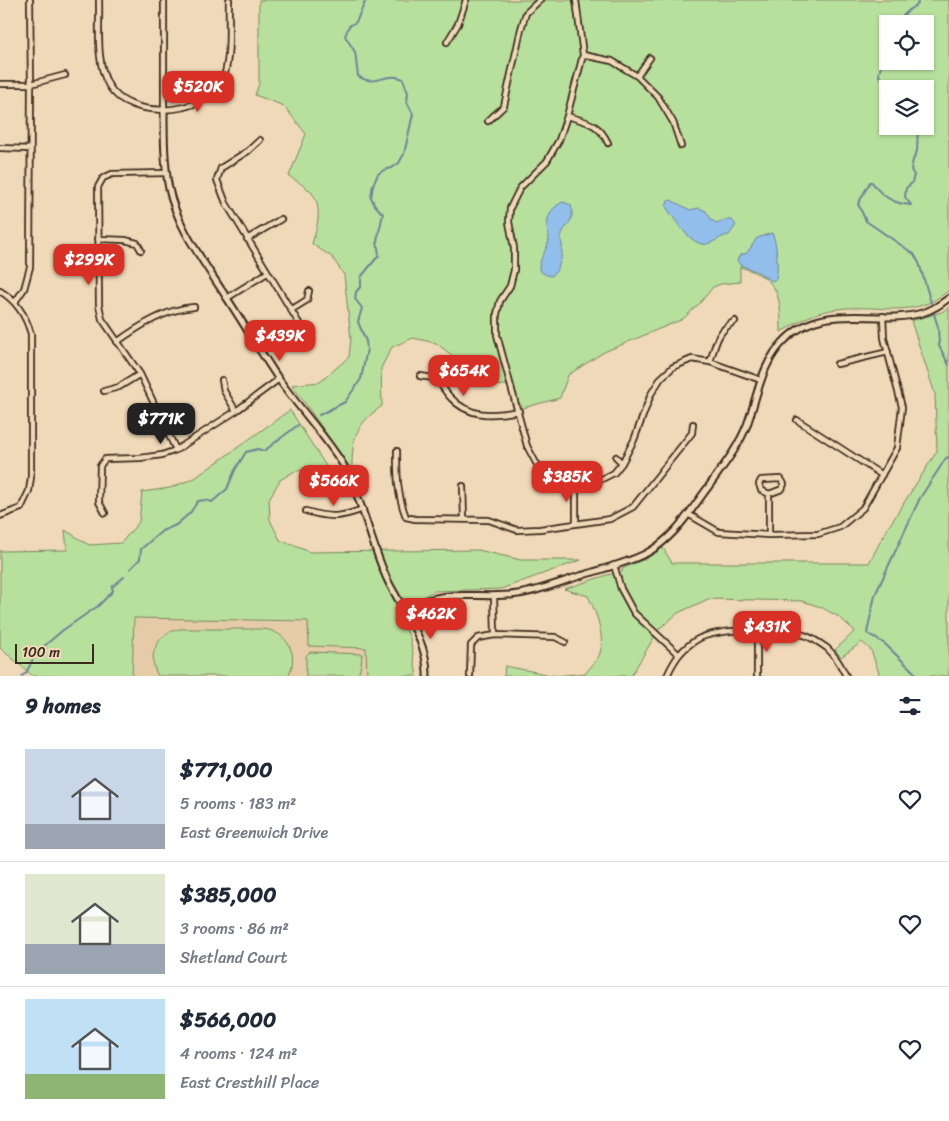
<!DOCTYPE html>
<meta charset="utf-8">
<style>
body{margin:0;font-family:Sriracha,sans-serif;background:#f2f2f3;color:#1f2937;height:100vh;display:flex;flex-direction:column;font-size:19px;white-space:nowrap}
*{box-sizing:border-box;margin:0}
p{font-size:16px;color:#747a83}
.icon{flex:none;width:28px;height:28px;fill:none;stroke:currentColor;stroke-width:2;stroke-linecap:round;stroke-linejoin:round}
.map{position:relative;height:676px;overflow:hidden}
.side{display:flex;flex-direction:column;background:#fff;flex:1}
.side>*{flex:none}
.tools{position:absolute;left:879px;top:15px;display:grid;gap:10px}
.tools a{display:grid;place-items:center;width:55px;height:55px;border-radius:0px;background:#fff;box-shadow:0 1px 4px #0004;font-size:25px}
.scale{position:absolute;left:15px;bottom:12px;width:79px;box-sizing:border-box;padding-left:5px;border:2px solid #3b2a1e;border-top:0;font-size:14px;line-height:18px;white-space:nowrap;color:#3b2a1e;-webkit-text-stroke:4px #efd9b8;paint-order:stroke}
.price{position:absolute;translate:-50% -42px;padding:0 11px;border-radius:10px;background:#d93025;color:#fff;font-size:16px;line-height:32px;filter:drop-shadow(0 1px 2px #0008)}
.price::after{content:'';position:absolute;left:50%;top:30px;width:15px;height:11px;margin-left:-8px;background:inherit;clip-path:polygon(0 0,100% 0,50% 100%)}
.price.current{background:#222;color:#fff}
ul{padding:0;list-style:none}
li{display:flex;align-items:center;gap:15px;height:125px;padding:0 25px}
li+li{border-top:1px solid #e0e1e3}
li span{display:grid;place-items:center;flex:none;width:140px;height:100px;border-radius:0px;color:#555}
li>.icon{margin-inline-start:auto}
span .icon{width:60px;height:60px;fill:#fffc;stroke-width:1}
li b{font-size:21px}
h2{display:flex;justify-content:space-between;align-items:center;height:60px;padding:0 25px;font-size:21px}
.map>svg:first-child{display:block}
.built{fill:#e6cba8}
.green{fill:#b7e09d;stroke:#79855e;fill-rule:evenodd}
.water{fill:#92beeb;stroke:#6f8399}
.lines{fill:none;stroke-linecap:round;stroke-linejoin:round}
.stream{stroke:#6f8399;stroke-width:2}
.minor-casing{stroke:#3b2a1e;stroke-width:8}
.tertiary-casing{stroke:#3b2a1e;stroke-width:9}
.minor{stroke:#efd9b8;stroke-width:4.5}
.tertiary{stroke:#efd9b8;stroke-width:5}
</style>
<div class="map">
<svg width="949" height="676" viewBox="0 0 949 676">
<rect width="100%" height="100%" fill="#efd9b8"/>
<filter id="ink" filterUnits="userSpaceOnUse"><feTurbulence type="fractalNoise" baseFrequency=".02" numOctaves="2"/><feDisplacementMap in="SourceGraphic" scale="10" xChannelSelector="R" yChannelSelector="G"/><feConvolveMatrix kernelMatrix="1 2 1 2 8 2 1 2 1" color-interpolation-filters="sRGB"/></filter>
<g filter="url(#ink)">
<path class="built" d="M 134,618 L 308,621 L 309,646 L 367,648 L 367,676 L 132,676 Z"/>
<path class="green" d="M 259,0 L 949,0 L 949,290 C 913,321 879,303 838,309 C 813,312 802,320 781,332 C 781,296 779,278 740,267 L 740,282 L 721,284 L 713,287 L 700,303 L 683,319 L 604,352 L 568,375 L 560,398 L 523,408 L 506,385 L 489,386 L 479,386 L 473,382 L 468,378 L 453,356 L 436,343 L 413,338 L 392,347 L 381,368 L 382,406 C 355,425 352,438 352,470 L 292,385 L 320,382 L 349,357 L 351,338 L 344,275 L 332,257 L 312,244 C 317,228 323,208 312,193 C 306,186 296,181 289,176 L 306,134 L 284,106 L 255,95 L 259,84 ZM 888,24 L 925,24 L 925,61 L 888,61 ZM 888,89 L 925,89 L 925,126 L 888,126 Z
M 949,307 L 949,676 L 880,676 L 871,650 L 862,642 L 841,657 L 835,650 L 855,631 L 839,617 L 821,607 L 802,601 L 708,599 L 678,613 L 659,629 L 631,676 L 504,676 L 505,666 L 556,676 L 586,673 C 590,667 598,660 600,653 C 605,635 596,612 588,596 L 564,589 L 607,575 L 622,572 L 622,569 L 649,557 L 663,548 L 672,563 L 869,563 L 886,531 L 937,451 L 935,394 L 911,321 L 942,312 Z
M 290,410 L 333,477 L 307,469 L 293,472 L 280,480 L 269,499 L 270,520 L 280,540 L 310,552 L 478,550 L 521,560 L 581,560 L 501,589 L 434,591 L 397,610 L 410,638 L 417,676 L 367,676 L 366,648 L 309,646 L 308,621 L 134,618 L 132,676 L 33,676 L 0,648 L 0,551 L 67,550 L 65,530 L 89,545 L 121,543 L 139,522 L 142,492 L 170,488 L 195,478 Z
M 180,629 L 263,629 C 287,631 300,655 288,676 L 158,676 C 146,656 157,633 180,629 Z
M 310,652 L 362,654 L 361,665 L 358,676 L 306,676 L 306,656 Z"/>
<path class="water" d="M 671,200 L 690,210 L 699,208 L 706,211 L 711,219 L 716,223 L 724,220 L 732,220 L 736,225 L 729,235 C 721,236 715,242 707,244 C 691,247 674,218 666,207 L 668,201 Z
M 563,202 L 571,205 C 576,225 563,224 561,238 C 561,242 563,246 562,250 C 562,259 559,269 552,276 C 546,275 542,274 539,269 C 539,258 548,249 549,239 C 549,235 547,231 547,227 C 547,215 553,206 563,202 Z
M 772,233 C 777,242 779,269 776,279 L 771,281 L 758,272 L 740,265 L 737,260 L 740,255 L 747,253 L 757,238 Z"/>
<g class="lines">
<path class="stream" d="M 895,24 L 910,9 L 918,4 L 917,0
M 888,33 C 881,41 882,50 882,60 C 882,66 879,70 879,76 L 894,89
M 918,126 L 917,151 L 913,160 L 911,170 L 914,175 L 912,183 L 906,188 L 905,197 L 911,205 C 895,204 881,196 872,182 L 870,182 L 858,204 L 866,221 L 914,254 L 919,263 L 932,306
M 934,314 L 938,327 L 939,346 L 949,365
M 319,415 L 345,402 L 361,379 L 367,349 L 366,341 L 358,322 L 362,308 L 355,299 L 356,292 L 361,286 L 361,277 L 379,255 L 377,241 L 383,214 L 374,204 L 371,197 L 373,185 L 378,174 L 384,170 L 392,168 L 399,163 L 404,154 L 413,114 L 407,102 L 408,93 L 403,79 C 387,71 375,88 358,76 L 355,52 L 345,36 L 349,26 L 356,22 L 366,0
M 130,569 L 140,559 L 141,549 L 162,531 L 176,525 L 190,513 L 198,501 L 205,500 L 212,502 L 227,489 L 235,470 L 246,452 L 258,449 L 264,451 L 298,425
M 22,676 L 26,673 L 36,653 L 63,630 L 98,606 L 113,591 L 112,587 L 124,577
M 918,676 L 885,644 L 867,633 L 875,595 L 920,498 L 946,458 L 949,457"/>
<g class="minor-casing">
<path id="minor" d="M 99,0 C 100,26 95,63 109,86 C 129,120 202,116 221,83 C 232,64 228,22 229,0
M 164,0 L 164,110
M 576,0 L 583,55 L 567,116 L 559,140 L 547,161 L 520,188 L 510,208 L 509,222 L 514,248 L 514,270 L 510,286 L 500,301 L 497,314 L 497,335 L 527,446 L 536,463 L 552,477 L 576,483 L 596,482 L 614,473 L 622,463 L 634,440 L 651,394 L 661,378 L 673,367 L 692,359 L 710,362 L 761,380
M 447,42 L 458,24 L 466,0
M 583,55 L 612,61 L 637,76 L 658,97 L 673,122 L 681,146
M 637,76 L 650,58
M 0,84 L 31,84 L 65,75
M 567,116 C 587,122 599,123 608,143
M 488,121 L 504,106 L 521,29 L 526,13 L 540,0
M 260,140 L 248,151 L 221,168 L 217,180 L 226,203 L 308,338
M 0,148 L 30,149
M 167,173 L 112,174 L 103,178 L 98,187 L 99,305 L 102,319 L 140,374 L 176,450
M 98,239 L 125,240 L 137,243 L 141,250
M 247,239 L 281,219
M 0,291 C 17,301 26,316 31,334 L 31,477 L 29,491 L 21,508 L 0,516
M 227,298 L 267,273
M 15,302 L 24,289 L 30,267 L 31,84 L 30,0
M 291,310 L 307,300 L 309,291
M 117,342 C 139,326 166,309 194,307
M 710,362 C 716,343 717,331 735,321
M 837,364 L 888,352
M 420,376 C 424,377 431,377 435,379 C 441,383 445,392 450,397 C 469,418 493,416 519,411
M 222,380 L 224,391 L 236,411
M 104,391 L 119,387 L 140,374
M 797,420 L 882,475
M 397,451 C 397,475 397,494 406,517 L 415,519 L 489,520 L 517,530 L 540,529 L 610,519 L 633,507 L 692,433 L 693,424
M 616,457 L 622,463
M 576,483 L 576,523
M 463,486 L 464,519
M 769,494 L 761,490 L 759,484 L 761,480 L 781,479 L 784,484 L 782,489 L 769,494 L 769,535
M 306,511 C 329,518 340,518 363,509
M 105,513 L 99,502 L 100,466 L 105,459 L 140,458 L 162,455 L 176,450 L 236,411 L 279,379
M 688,514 L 719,532 L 769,535 L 818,534 L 840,527 L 863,508 L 897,448 L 902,407 L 884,338 L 883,316
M 614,565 L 621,589 L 634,613 L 678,654
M 494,596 L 495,635
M 757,631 L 757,676
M 470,676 L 471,645 L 478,638 L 495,635 L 555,637 L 565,642
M 667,676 C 674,660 682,648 698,639 C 719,628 781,627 804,635 C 812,638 820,643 827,648 C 836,656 841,666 846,676"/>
</g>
<g class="tertiary-casing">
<path id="tertiary" d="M 164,110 C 164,136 164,164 169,189 C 177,225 199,255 219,286 C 239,316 258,348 278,378 C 298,407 323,433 342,463 C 363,500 370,541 387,579 C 402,610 428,640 427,676
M 404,612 C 412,608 420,603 428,600 C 457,591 489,599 518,594 C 539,591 560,582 580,576 C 602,569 624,564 645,554 C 674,539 690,511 709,486 C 723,466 738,448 747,425 C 758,395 761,363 785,340 C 824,300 876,326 922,313 C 933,310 941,304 949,298"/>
</g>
<use href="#minor" class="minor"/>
<use href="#tertiary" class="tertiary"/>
</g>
</g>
</svg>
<div class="tools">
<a><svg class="icon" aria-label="locate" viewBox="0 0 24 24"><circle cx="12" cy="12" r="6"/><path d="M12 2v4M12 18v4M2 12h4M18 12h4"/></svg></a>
<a><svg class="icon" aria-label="layers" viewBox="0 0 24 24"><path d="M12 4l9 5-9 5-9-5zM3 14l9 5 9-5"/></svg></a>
</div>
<div class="scale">100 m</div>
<b class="price" style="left:198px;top:113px">$520K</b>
<b class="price" style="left:89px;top:286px">$299K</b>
<b class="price" style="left:280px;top:362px">$439K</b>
<b class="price" style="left:464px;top:397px">$654K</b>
<b class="price current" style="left:161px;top:445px">$771K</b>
<b class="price" style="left:567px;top:503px">$385K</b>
<b class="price" style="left:334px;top:507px">$566K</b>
<b class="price" style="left:431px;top:640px">$462K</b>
<b class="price" style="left:767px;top:653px">$431K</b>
</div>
<section class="side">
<h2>9 homes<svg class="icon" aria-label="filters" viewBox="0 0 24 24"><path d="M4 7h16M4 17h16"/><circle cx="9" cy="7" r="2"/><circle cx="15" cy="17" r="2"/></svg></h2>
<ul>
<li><span style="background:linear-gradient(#c9d6e8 75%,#9aa5b1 0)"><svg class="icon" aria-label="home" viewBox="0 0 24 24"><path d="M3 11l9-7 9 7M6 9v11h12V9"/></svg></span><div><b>$771,000</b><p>5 rooms · 183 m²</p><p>East Greenwich Drive</p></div><svg class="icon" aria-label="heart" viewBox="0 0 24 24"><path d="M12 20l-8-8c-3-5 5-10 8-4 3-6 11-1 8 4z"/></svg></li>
<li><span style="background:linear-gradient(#dfe7d0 70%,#9aa5b1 0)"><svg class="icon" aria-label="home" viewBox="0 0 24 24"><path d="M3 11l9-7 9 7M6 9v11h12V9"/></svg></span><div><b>$385,000</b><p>3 rooms · 86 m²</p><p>Shetland Court</p></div><svg class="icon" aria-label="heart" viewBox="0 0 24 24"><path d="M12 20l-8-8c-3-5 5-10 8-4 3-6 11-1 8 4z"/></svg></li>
<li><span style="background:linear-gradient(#bfe0f5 75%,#8fb573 0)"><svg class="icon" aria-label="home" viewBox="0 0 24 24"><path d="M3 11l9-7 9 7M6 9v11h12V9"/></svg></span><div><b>$566,000</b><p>4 rooms · 124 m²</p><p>East Cresthill Place</p></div><svg class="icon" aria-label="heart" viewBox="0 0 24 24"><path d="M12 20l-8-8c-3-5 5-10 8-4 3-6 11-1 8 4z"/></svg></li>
</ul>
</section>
